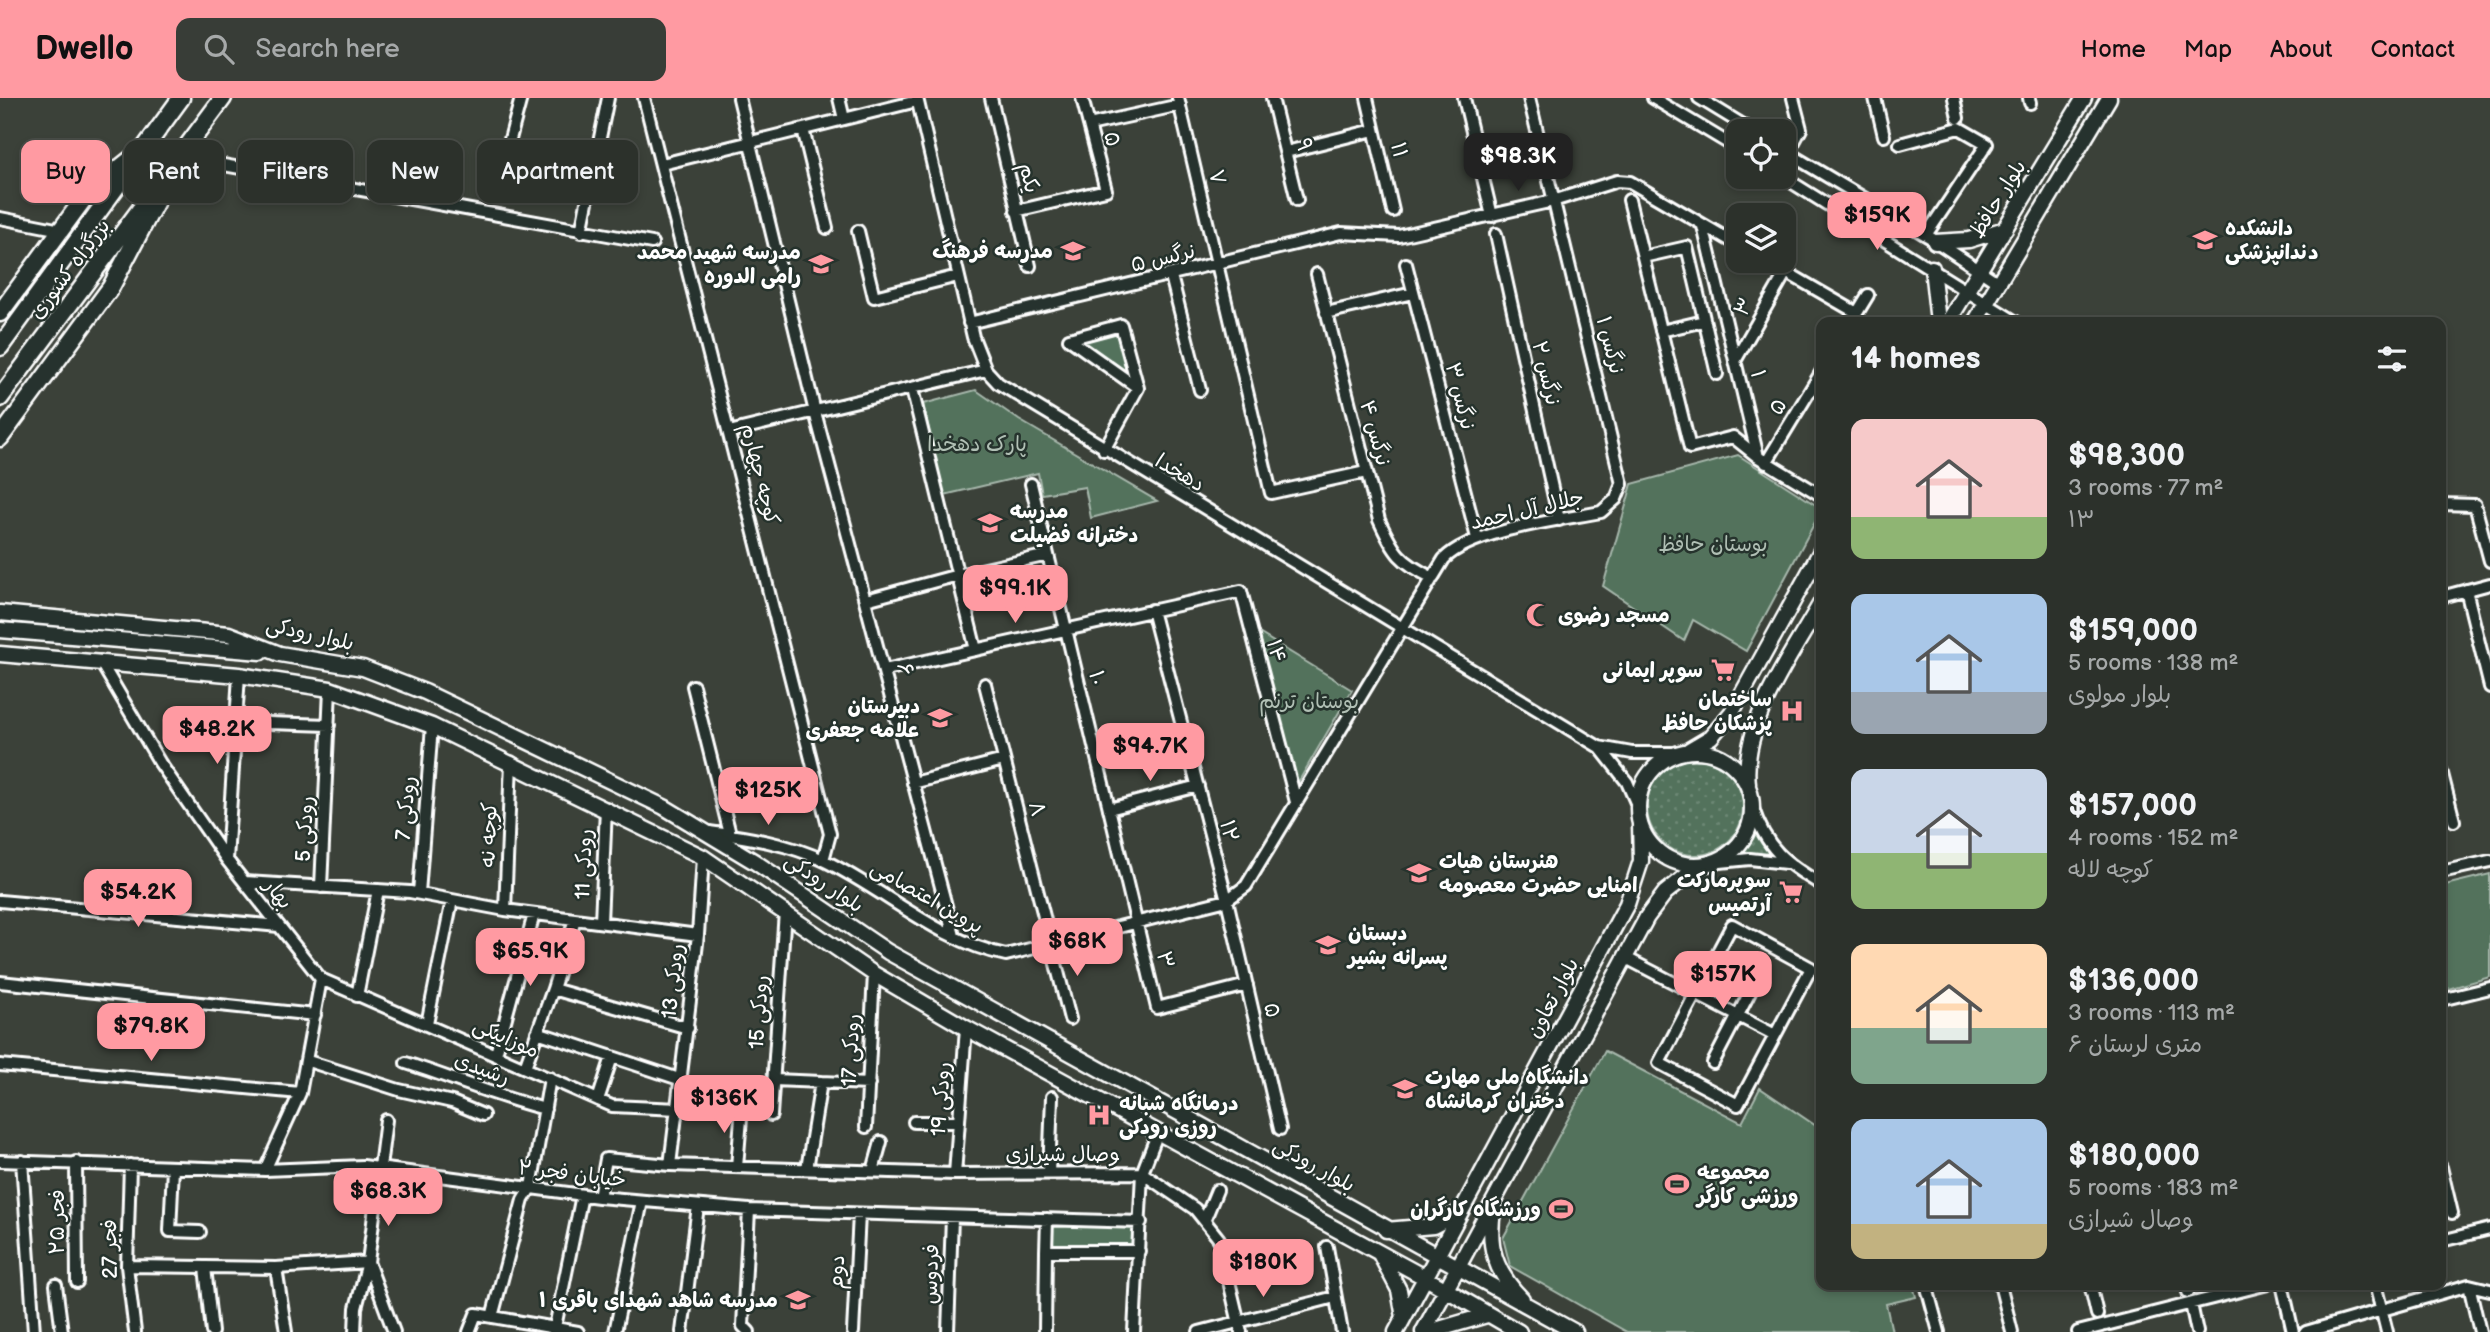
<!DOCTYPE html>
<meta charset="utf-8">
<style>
body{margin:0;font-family:"Balsamiq Sans","Playpen Sans Arabic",sans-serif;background:#383d37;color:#f1f3f6;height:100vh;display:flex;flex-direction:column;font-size:26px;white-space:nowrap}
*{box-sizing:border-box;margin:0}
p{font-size:23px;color:#a6a9a9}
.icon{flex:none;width:38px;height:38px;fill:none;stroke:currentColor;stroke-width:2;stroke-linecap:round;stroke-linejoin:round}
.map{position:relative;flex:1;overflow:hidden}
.side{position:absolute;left:1816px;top:219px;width:630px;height:973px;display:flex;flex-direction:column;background:#2c312b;border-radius:14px;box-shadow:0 4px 10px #0003,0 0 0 2px #484c47}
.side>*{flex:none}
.hud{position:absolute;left:21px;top:42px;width:665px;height:63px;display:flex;gap:14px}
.buttons{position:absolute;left:1726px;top:21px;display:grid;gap:14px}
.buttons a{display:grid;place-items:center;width:70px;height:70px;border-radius:14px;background:#2c312b;box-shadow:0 4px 10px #0003,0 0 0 2px #484c47;font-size:35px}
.price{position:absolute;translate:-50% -60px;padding:0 16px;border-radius:14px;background:#ff9aa2;color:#111;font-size:23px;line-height:46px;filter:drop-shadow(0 2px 4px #0008)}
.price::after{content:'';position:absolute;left:50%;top:42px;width:21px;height:16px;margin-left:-10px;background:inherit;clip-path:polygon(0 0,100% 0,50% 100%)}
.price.selected{background:#222;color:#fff}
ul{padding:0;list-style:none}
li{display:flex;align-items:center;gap:21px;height:175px;padding:0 35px}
li span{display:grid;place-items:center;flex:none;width:196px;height:140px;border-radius:14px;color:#555}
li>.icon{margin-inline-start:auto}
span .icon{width:84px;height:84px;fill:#fffc;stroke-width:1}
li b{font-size:30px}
h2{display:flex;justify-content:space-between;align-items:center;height:84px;padding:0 35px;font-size:30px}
.chip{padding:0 24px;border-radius:14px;background:#2c312b;box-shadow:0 4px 10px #0003,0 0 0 2px #484c47;font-size:24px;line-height:63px}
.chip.selected{background:#ff9aa2;color:#111}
header{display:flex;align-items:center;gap:42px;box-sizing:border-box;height:98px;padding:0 35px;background:#ff9aa2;color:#111}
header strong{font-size:33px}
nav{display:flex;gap:38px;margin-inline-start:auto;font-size:24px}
.search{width:490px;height:63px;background:#383d37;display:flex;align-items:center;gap:18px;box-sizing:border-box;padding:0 24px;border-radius:14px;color:#a6a9a9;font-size:26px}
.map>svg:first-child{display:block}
.grass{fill:url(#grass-dots);stroke:#a8b8ad;stroke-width:2}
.park{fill:#52725b;stroke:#a8b8ad;stroke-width:2}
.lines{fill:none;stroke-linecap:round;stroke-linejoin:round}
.minor-casing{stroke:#fff;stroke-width:16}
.major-casing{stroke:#fff;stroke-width:19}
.highway-casing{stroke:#fff;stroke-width:21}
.minor{stroke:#26332d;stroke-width:10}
.major{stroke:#26332d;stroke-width:14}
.highway{stroke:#26332d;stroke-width:16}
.labels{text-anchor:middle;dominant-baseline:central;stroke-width:5;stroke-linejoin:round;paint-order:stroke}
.street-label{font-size:21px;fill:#fff;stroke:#26332d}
.poi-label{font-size:21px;font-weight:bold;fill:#fff;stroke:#26332d;text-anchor:start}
.park-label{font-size:21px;fill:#b1c0b5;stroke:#26332d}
</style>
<header>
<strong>Dwello</strong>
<div class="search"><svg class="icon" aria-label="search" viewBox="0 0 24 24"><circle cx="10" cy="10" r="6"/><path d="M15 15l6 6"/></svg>Search here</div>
<nav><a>Home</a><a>Map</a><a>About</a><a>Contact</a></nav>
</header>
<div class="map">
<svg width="2490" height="1234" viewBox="0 0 2490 1234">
<defs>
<pattern id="grass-dots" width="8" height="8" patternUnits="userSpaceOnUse" patternTransform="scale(1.75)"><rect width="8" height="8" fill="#52725b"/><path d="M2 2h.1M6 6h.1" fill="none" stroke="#6c8774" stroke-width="1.8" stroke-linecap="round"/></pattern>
</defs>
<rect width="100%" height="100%" fill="#3b4139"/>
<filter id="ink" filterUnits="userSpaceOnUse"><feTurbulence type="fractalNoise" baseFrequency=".0143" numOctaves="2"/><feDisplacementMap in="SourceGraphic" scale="14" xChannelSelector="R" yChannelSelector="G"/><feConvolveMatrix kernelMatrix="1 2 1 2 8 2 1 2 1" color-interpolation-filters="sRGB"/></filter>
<g filter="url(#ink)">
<path class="grass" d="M1647 709a48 48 0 1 1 96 0a48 48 0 1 1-96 0Z
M 1755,733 L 1771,757 L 1740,754 Z"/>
<path class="park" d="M 1118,231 L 1133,280 L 1079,242 Z
M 976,292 L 1019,322 L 1157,403 L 1091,420 L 1085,389 L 1042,396 L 1038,375 L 944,397 L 923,306 Z
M 1738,357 L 1822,411 L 1746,553 L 1693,522 L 1684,543 L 1603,488 L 1632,386 Z
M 1259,535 L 1352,592 L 1296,688 Z
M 2490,776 L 2490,879 L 2441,893 L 2441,788 Z
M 1605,953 L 1742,1025 L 1760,990 L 1822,1032 L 1822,1186 L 1913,1187 L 1916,1199 L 1886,1206 L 1892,1234 L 1627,1234 L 1510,1168 L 1503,1140 Z
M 1052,1126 L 1136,1128 L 1136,1149 L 1051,1147 Z"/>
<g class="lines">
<g class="minor-casing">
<path id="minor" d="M 644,0 L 830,736 L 823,762
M 739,0 L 815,314 L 954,838
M 839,0 L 844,21
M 917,0 L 973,239 L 986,272 L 998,285 L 1599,649 L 1632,655 L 1677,655
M 991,0 L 1030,168
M 1178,0 L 1271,395 L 1366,374
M 1272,0 L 1297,102
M 1367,0 L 1393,113
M 1464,0 L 1492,118
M 1653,0 L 1738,51
M 1699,0 L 1753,33
M 1875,0 L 1884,38
M 1954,0 L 1958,20
M 2029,0 L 2030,5
M 1089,27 L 1180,7
M 803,31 L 827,130
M 1900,46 L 1959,30 L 1987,46 L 1926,137
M 1783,52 L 1931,140 L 1997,184
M 1286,54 L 1374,32
M 1788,55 L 1801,31 L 1793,0
M 180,59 L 652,145
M 662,66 L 917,3
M 501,75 L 521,0
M 1783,79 L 2016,224
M 1629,102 L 1690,350 L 1733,339 L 1758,359 L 1822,398
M 1016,113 L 1106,92 L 1082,0
M 0,120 L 61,132
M 1703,128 L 1758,359
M 858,133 L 874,199 L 958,178
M 581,134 L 608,0
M 1496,136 L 1559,422
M 1643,159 L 1687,149 L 1717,276
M 1767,163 L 1857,215 L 1851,224
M 1406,166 L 1477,440
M 1317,176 L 1379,422 C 1394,455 1400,464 1433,480
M 1171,178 L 1200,292
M 1326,215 L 1413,195
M 1857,215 L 1868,197
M 969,225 L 1341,135 L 1399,138 L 1553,103 L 1617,83 L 1630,84 L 1738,147
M 1661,233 L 1704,223
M 1735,263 L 1786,174
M 912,291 L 976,552
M 729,334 L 986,272
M 1104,352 L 1138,290 L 1121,227 L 1069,241 L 1138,290
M 1766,365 L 1822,273
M 1031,386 L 1157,910 L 1247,887
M 2441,406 L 2475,407 L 2490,463
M 2466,492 L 2490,589
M 2441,499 L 2490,486
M 866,502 L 958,477 L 1048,457
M 1152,512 L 1227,802 L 1280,1031
M 100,563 L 160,665 L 227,762 L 321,881 L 300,995 L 265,1072
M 885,572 L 1241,493 L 1296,704
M 985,586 L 1070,921
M 693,588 L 730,736
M 235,624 L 329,627
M 1601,651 L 1627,684 L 1638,709
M 2441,672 L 2454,723
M 913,685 L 1004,662
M 1752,708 C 1766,751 1785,765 1822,787
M 1109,711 L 1198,688
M 709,734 C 747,739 790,746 825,763 C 885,792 940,844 1006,857 L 1227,802 L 1246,788 L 1444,461 C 1472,432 1560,422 1601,414 L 1616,401 L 1622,386 L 1529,0
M 227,762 L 239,577
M 1710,765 L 1750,761 L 1786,765
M 2441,774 L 2490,763
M 245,784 L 410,794 L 505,812 L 698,837
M 321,789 L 330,591
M 419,795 L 432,628
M 0,803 L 279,828
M 505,812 L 511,664
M 575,821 L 553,891 L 688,930
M 601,824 L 606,710
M 1732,827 L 1811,870 L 1738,1007 L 1659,965 Z
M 1626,860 L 1775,937
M 321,881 L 612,1008 L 679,1011
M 0,884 L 315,917
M 357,898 L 378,792
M 2441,902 L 2490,890
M 427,926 L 452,802
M 537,934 L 682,982
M 496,956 L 534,816
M 308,963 L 399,992 L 452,1004 L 483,1017
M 406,965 C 453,980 497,999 545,1011
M 1713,965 L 1760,875
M 0,967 L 300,995
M 525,969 L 553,891
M 774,982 L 869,986
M 598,1002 L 612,959
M 771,1017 L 785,813
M 914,1024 L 959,1024
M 866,1029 L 874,876
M 0,1063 L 265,1072 L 363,1068 L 599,1099 L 749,1112 L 1141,1124
M 22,1063 L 34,1234
M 76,1064 L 77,1184
M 130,1067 L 127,1168 L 135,1234
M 670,1067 L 698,837 L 703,759
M 737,1069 L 742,1008
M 2441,1069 L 2452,1115
M 173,1070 L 170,1133 L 200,1134
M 807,1071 L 821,984
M 873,1073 L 881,1044
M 1049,1075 L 1052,999
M 955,1076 L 966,930
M 599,1099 L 606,1061 L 670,1067 L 955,1076 L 1142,1075 L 1195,1111 L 1219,1141 L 1241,1234
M 749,1112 L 743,1228 L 749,1234
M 1205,1121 L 1217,1092
M 2441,1143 L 2490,1131
M 1327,1149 L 1342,1234
M 1046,1153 L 1047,1121
M 127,1168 L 276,1170 L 368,1164 L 394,1234
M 205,1169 L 212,1234
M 276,1170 L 286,1234
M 1926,1186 L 1939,1234
M 2000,1186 L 2012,1234
M 2090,1186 L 2097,1216
M 2186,1186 L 2188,1194
M 2282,1186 L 2293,1234
M 2375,1186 L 2387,1234
M 56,1187 L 62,1234
M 2469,1187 L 2480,1234
M 2191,1206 L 2197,1234
M 492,1219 L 523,1102 L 531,1089 L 550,980
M 355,1234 L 356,1210 L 368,1164 L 386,1022
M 469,1234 L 476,1216 L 578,1234
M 554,1234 L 582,1097
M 615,1234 L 642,1103
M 682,1234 L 698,1108
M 853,1234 L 859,1116
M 948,1234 L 952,1119
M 1045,1234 L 1046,1153 L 1139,1153
M 1134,1234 L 1142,1075 L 1158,1034
M 1199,1234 L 1335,1199
M 2078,1234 L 2268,1186
M 2306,1234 L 2469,1187 L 2490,1192"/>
</g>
<g class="major-casing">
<path id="major" d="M 1935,144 L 1969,142 L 2005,131
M 1932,170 L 1938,224
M 1948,224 L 2084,0
M 1975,224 L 2109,0
M 0,515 L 229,536 L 280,556 L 363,570 L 425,594 L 664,709 L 755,764 L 888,854 L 1575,1234
M 0,532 L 261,554
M 0,556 L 239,577 L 330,591 L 432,628 L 703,759 L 874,876 L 966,930 L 1424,1179 L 1519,1234
M 1689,652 L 1711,639 L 1732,614 L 1822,451
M1638 710a57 57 0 1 1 114 0a57 57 0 1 1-114 0Z
M 1748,686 C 1741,624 1792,557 1822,503
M 1494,1109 C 1486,1147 1495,1174 1522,1201
M 1386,1132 L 1433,1128 L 1460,1114
M 1380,1156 L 1399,1192 L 1404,1219
M 1396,1234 L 1627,806 L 1641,763 L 1640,726
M 1423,1234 L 1647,819 L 1665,795 L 1700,767
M 1429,1234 L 1487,1217"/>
</g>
<g class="highway-casing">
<path id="highway" d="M 0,215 L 88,95 L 135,58
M 0,249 L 181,0
M 0,300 L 223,0
M 0,340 L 111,189 L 156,103"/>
</g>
<use href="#minor" class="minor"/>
<use href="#major" class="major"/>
<use href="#highway" class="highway"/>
</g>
</g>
<defs>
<g id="university-bare" transform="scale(1.89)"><path d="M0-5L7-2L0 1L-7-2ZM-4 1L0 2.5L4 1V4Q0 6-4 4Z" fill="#ff9aa2" stroke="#26332d" stroke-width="2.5" paint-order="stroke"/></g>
<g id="school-bare" transform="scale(1.89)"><path d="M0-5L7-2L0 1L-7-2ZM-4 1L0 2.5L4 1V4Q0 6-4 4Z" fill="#ff9aa2" stroke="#26332d" stroke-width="2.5" paint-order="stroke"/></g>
<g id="mosque-bare" transform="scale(1.89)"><path d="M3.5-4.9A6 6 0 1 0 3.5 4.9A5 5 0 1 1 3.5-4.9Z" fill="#ff9aa2" stroke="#26332d" stroke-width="2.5" paint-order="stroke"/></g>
<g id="supermarket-bare" transform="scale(1.89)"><path d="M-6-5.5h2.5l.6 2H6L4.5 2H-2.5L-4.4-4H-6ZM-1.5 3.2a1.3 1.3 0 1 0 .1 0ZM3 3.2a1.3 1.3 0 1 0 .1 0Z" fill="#ff9aa2" stroke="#26332d" stroke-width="2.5" paint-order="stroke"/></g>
<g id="hospital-bare" transform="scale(1.89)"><path d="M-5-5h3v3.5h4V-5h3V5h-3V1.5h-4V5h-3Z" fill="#ff9aa2" stroke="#26332d" stroke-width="2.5" paint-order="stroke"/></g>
<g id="stadium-bare" transform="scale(1.89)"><path d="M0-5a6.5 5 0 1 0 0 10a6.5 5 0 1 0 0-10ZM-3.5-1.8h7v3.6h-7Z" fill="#ff9aa2" stroke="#26332d" stroke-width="2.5" paint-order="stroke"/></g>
</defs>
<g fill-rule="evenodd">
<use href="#university-bare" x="2205" y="142"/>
<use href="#school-bare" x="1073" y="153"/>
<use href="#school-bare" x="821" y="166"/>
<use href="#school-bare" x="990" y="425"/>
<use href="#mosque-bare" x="1538" y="517"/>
<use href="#supermarket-bare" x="1723" y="572"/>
<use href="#hospital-bare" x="1792" y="613"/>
<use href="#school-bare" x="940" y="620"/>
<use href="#school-bare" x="1419" y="775"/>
<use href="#supermarket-bare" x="1791" y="794"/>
<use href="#school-bare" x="1328" y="847"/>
<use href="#university-bare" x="1405" y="991"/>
<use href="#hospital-bare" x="1099" y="1017"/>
<use href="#stadium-bare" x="1677" y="1086"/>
<use href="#stadium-bare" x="1561" y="1111"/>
<use href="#school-bare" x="798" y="1202"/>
</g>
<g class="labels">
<g class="street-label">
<text transform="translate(1112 41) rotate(76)">۵</text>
<text transform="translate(1304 47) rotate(76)">۹</text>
<text transform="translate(1399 52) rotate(77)">۱۱</text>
<text transform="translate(1217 79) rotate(76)">۷</text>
<text transform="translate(1029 80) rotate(78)">یکم</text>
<text transform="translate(1998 101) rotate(-58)">بلوار حافظ</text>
<text transform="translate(1163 160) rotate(-13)">نرگس ۵</text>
<text transform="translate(70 171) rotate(-53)">بزرگراه کشوری</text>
<text transform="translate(1744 209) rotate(-60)">۳</text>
<text transform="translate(1610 247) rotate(76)">نرگس ۱</text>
<text transform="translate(1546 275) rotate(77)">نرگس ۲</text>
<text transform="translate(1758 276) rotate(77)">۱</text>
<text transform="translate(1460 298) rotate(76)">نرگس ۳</text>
<text transform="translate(1778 309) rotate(-59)">۵</text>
<text transform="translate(1375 335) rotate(75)">نرگس ۴</text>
<text transform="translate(1180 375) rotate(31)">دهخدا</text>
<text transform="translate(760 376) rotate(76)">کوچه چهارم</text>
<text transform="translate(1527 412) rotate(-13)">جلال آل احمد</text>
<text transform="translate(310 536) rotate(13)">بلوار رودکی</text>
<text transform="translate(1276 553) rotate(75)">۱۴</text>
<text transform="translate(905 571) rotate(76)">۶</text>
<text transform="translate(1097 580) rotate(76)">۱۰</text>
<text transform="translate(406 710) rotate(-85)">رودکی 7</text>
<text transform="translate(1037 711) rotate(75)">۸</text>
<text transform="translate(305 731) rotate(-87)">رودکی 5</text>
<text transform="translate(1229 733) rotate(75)">۱۲</text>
<text transform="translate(489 737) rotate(-88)">کوچه نه</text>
<text transform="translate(584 766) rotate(-88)">رودکی 11</text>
<text transform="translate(824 785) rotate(34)">بلوار رودکی</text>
<text transform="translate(278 796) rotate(52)">بهار</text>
<text transform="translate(927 799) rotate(30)">پروین اعتصامی</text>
<text transform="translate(1165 862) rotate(77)">۳</text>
<text transform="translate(673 883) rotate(-84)">رودکی 13</text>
<text transform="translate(1553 900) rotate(-62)">بلوار تعاون</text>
<text transform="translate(1272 912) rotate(77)">۵</text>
<text transform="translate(759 914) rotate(-86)">رودکی 15</text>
<text transform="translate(506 940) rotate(24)">موزاییکی</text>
<text transform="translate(851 952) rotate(-87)">رودکی 17</text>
<text transform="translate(482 971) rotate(21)">رشیدی</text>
<text transform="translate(941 1001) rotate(-86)">رودکی 19</text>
<text x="1063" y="1056">وصال شیرازی</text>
<text transform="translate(1314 1067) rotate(29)">بلوار رودکی</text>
<text transform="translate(572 1076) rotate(7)">خیابان فجر ۲</text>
<text transform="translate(57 1124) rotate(-90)">فجر ۲۵</text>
<text transform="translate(110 1151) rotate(-91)">فجر 27</text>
<text transform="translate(837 1174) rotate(-87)">دوم</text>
<text transform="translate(931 1176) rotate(-88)">فردوس</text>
</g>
<g class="poi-label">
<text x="2225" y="130">دانشکده<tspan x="2225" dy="24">دندانپزشکی</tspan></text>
<text x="1053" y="153" text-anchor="end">مدرسه فرهنگ</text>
<text x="801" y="154" text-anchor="end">مدرسه شهید محمد<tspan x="801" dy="24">رامی الدوره</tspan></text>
<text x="1010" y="413">مدرسه<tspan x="1010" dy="24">دخترانه فضيلت</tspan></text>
<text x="1558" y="517">مسجد رضوی</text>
<text x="1703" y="572" text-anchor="end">سوپر ایمانی</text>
<text x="1772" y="601" text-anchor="end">ساختمان<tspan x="1772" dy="24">پزشکان حافظ</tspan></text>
<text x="920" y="608" text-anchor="end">دبیرستان<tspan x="920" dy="24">علامه جعفری</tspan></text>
<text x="1439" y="763">هنرستان هیات<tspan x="1439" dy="24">امنایی حضرت معصومه</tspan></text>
<text x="1771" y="782" text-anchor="end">سوپرمارکت<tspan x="1771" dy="24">آرتمیس</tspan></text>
<text x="1348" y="835">دبستان<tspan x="1348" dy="24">پسرانه بشير</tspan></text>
<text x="1425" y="979">دانشگاه ملی مهارت<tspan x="1425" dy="24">دختران کرمانشاه</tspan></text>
<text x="1119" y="1005">درمانگاه شبانه<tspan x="1119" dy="24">روزی رودکی</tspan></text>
<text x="1697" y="1074">مجموعه<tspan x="1697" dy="24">ورزشی کارگر</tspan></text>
<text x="1541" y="1111" text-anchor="end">ورزشگاه کارگران</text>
<text x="778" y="1202" text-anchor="end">مدرسه شاهد شهدای باقری ۱</text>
</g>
<g class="park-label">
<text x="977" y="346">پارک دهخدا</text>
<text x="1713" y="446">بوستان حافظ</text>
<text x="1309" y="603">بوستان ترنم</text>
</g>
</g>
</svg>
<div class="buttons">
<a><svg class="icon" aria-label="locate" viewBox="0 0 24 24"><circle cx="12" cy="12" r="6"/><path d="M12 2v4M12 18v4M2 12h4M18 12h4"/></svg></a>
<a><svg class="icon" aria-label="layers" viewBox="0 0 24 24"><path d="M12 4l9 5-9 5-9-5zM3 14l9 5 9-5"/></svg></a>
</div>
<b class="price selected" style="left:1518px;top:95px">$98.3K</b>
<b class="price" style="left:1877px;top:154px">$159K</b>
<b class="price" style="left:1015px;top:527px">$99.1K</b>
<b class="price" style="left:217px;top:668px">$48.2K</b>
<b class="price" style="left:1150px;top:685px">$94.7K</b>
<b class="price" style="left:768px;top:729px">$125K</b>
<b class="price" style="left:138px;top:831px">$54.2K</b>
<b class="price" style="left:1077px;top:880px">$68K</b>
<b class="price" style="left:530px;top:890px">$65.9K</b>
<b class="price" style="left:1723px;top:913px">$157K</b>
<b class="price" style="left:151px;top:965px">$79.8K</b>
<b class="price" style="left:724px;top:1037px">$136K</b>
<b class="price" style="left:388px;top:1130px">$68.3K</b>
<b class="price" style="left:1263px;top:1201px">$180K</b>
<div class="hud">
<a class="chip selected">Buy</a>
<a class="chip">Rent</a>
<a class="chip">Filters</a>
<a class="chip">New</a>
<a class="chip">Apartment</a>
</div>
<section class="side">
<h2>14 homes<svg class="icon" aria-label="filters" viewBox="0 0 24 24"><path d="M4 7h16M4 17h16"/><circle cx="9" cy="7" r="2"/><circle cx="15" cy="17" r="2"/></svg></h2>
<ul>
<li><span style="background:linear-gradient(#f6c9c9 70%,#8fb573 0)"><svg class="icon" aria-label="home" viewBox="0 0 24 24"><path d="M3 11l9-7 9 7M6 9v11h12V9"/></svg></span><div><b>$98,300</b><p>3 rooms · 77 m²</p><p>۱۳</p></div></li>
<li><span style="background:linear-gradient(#a9c7e8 70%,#9aa5b1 0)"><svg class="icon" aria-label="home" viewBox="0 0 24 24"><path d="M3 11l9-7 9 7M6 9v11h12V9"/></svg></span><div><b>$159,000</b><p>5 rooms · 138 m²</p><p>بلوار مولوی</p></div></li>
<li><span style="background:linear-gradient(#c9d6e8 60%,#8fb573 0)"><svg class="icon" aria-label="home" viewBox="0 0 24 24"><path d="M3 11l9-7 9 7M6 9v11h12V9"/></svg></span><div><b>$157,000</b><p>4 rooms · 152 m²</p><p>کوچه لاله</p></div></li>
<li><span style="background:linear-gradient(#ffd9b3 60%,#7fa58c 0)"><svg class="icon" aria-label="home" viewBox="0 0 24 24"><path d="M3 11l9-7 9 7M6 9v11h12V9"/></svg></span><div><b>$136,000</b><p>3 rooms · 113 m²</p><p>۶ متری لرستان</p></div></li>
<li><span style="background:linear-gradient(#a9c7e8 75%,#c2b280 0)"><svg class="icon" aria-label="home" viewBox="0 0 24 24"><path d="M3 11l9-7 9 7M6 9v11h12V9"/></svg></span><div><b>$180,000</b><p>5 rooms · 183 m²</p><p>وصال شیرازی</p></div></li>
</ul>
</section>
</div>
